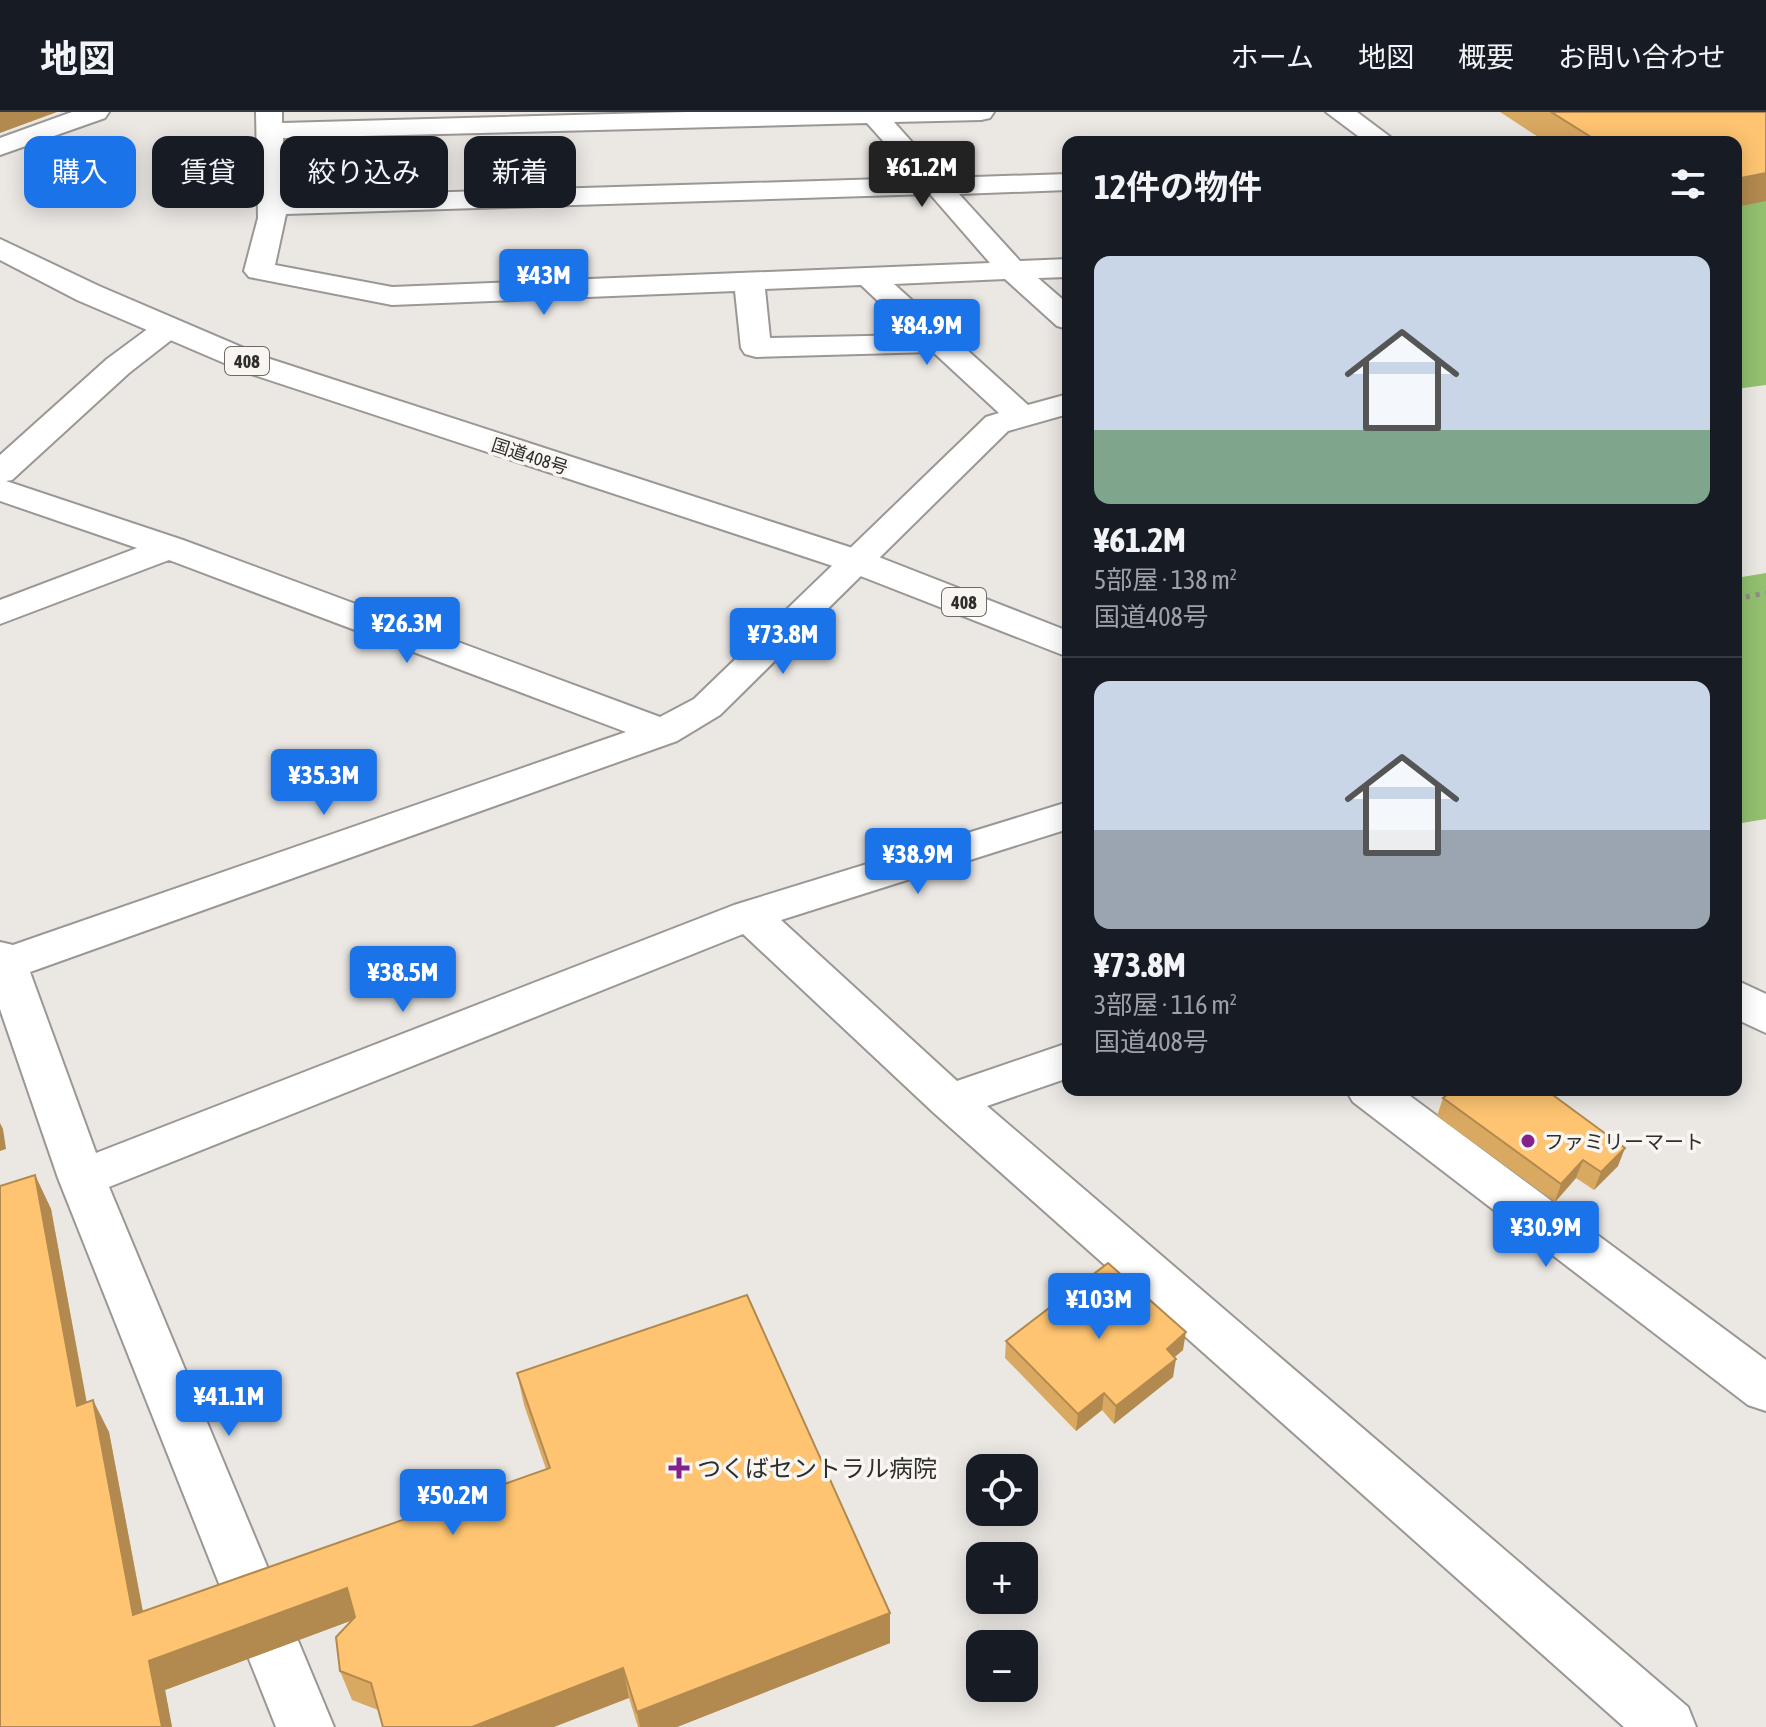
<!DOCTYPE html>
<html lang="ja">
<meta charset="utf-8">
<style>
body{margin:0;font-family:"Asap Condensed","Noto Sans JP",sans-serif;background:#20242c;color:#f1f3f6;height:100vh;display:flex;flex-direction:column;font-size:30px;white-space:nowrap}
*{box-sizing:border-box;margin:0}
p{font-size:26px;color:#9ea1a6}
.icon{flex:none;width:44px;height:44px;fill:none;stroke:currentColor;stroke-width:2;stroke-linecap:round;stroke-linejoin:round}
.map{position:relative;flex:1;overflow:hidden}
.sheet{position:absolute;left:1062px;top:24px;width:680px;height:960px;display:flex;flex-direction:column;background:#171b24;border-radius:16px;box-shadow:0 4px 20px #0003}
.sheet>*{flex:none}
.banner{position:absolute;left:24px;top:24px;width:760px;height:72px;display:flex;gap:16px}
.tools{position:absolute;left:966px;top:1342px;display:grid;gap:16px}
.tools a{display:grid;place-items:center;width:72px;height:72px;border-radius:16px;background:#171b24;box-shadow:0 4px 20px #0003;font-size:40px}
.price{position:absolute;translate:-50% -68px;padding:0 18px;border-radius:8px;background:#1a73e8;color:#fff;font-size:26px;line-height:52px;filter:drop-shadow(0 2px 4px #0008)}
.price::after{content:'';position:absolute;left:50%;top:48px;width:24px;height:18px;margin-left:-12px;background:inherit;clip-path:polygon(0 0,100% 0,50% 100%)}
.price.current{background:#222;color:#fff}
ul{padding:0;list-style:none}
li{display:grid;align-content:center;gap:16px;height:424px;padding:0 32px}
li+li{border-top:2px solid #363941}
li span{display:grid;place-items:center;height:248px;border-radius:16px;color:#555}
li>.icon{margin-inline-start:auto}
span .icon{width:144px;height:144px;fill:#fffc;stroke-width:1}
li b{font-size:34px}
h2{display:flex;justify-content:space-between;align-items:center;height:96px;padding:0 32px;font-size:34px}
.chip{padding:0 28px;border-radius:16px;background:#171b24;box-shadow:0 4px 20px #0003;font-size:28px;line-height:72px}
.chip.current{background:#1a73e8;color:#fff}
header{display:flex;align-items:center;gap:48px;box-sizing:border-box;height:112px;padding:0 40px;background:#171b24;border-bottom:2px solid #363941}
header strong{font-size:38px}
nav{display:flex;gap:44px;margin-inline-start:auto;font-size:28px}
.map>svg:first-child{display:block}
.forest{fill:#92c06f}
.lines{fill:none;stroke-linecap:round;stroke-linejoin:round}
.street-casing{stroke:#9a9794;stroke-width:4}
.highway-casing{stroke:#9a9794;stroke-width:4}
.path{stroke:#8f8d8b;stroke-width:5;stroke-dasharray:4 6;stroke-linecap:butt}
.street{fill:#fff;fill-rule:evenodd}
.highway{fill:#fff;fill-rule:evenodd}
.wall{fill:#daa961}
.shaded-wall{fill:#b2894f}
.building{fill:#fec471;stroke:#b2894f;stroke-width:2}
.poi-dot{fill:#84228c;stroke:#f9f6f2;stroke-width:3}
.labels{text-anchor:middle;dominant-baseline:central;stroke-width:7;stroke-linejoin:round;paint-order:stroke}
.shield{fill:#f9f6f2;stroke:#6c6a68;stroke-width:2}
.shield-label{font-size:18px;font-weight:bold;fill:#2f2e2d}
.far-street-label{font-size:18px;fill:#2f2e2d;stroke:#f9f6f2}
.poi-label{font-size:20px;fill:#2f2e2d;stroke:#f9f6f2;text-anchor:start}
.near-poi-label{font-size:24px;fill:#2f2e2d;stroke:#f9f6f2;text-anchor:start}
</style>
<header>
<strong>地図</strong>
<nav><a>ホーム</a><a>地図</a><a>概要</a><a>お問い合わせ</a></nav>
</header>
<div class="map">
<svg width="1766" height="1615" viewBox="0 0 1766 1615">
<rect width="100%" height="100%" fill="#ebe8e4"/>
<path class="forest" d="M 1766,88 L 1766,273 L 1736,277 L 1736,93 Z
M 1766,461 L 1766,707 L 1736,712 L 1736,466 Z"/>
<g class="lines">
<g class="street-casing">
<path id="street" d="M 72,0 L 109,0 L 105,6 L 0,43 L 0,26 Z
M 256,0 L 282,0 L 282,11 L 687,0 L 994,0 L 990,6 L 981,8 L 894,10 L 944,66 L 1068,62 L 1068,78 L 959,82 L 1020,149 L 1068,147 L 1068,165 L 1038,166 L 1068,192 L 1068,217 L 1057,214 L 1005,167 L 894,172 L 1028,293 L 1068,282 L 1068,302 L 1008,319 L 720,603 L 677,629 L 30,860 L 96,1041 L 734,793 L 1068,690 L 1068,717 L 781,808 L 957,969 L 1068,931 L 1068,966 L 987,994 L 1688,1595 L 1696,1615 L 1624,1615 L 934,1001 L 743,822 L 109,1075 L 334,1615 L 276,1615 L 58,1066 L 0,897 L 0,830 L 13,833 L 626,620 L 169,448 L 0,512 L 0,488 L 137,436 L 0,389 L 0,343 L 107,247 L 157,210 L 168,207 L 179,210 L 183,216 L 179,222 L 129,261 L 12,368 L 6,369 L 183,428 L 660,605 L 694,587 L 986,305 L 999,301 L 933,240 L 756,245 L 745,242 L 741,236 L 735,179 L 392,193 L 249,165 L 244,159 L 258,106 ZM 867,11 L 916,66 L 285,85 L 283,26 ZM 930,82 L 990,151 L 392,175 L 275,153 L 286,102 ZM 861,173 L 914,223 L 770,226 L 765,177 Z
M 1326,0 L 1357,0 L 1397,30 L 1366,30 Z
M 1346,978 L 1402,978 L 1766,1248 L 1766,1299 L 1748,1293 L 1353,990 Z"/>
</g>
<g class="highway-casing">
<path id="highway" d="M 0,127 L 99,174 L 267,246 L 871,442 L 1068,519 L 1068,545 L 845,458 L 245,260 L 77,188 L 0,148 Z
M 1736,868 L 1766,882 L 1766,921 L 1736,907 Z"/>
</g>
<path class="path" d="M 1736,487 L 1766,481"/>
<use href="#street" class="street"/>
<use href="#highway" class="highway"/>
</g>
<path class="wall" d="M 1500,0 L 1766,0 L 1736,30 L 1546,30 Z
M 1443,986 L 1618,1054 L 1594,1078 L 1576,1066 L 1555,1090 L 1437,1004 Z
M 35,1063 L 51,1097 L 87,1291 L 109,1320 L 143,1499 L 546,1357 L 524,1293 L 517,1261 L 890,1501 L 890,1531 L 677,1615 L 638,1615 L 629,1586 L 378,1598 L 352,1588 L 340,1559 L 353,1508 L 165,1578 L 172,1615 L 0,1615 Z
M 1006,1229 L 1183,1238 L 1174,1245 L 1173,1265 L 1114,1312 L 1102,1298 L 1076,1319 L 1005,1246 Z"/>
<path class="shaded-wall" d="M 0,0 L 57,0 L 0,21 Z
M 1766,61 L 1766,89 L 1736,95 L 1736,67 Z
M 0,1011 L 3,1017 L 6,1037 L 0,1039 Z
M 1625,1036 L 1618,1054 L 1594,1078 L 1601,1060 Z
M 1583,1048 L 1576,1066 L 1555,1090 L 1561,1072 Z
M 35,1063 L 51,1097 L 93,1326 L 77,1294 Z
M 1186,1220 L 1183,1238 L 1164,1254 L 1167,1237 Z
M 1176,1247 L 1173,1265 L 1114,1312 L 1116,1294 Z
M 1104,1281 L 1102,1298 L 1076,1319 L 1078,1302 Z
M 93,1288 L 109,1320 L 149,1533 L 133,1503 Z
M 347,1476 L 358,1506 L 165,1578 L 172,1615 L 162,1615 L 149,1549 Z
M 890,1501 L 890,1531 L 677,1615 L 640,1615 L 637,1600 Z
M 623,1556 L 629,1586 L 554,1615 L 472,1615 Z"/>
<path class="building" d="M 1551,0 L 1766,0 L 1766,61 L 1736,67 L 1736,30 L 1599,30 Z
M 1453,978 L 1546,978 L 1625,1036 L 1601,1060 L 1583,1048 L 1561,1072 L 1443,986 Z
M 35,1063 L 77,1294 L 93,1288 L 133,1503 L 550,1356 L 517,1261 L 747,1183 L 890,1501 L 637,1600 L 623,1556 L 472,1615 L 383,1615 L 371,1571 L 340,1559 L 336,1525 L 355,1505 L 347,1476 L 149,1549 L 162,1615 L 0,1615 L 0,1074 Z
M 1108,1151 L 1186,1220 L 1167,1237 L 1176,1247 L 1116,1294 L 1104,1281 L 1078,1302 L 1006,1229 Z"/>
<g class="poi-dot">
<circle cx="1528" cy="1029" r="8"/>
<path d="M675 1344h8v8h8v8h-8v8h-8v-8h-8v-8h8z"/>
</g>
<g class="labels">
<g class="shield">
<rect x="225" y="235" width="44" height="28" rx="6"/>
<rect x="942" y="476" width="44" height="28" rx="6"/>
</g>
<g class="shield-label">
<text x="247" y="249">408</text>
<text x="964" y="490">408</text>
</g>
<g class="far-street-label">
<text transform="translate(530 344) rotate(18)">国道408号</text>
</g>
<g class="poi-label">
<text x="1544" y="1029">ファミリーマート</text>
</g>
<g class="near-poi-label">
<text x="697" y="1356">つくばセントラル病院</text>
</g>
</g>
</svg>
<div class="tools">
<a><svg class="icon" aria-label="locate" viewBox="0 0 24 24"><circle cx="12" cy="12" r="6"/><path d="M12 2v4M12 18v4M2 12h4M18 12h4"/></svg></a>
<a>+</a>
<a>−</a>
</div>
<b class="price current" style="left:922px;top:97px">¥61.2M</b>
<b class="price" style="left:544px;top:205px">¥43M</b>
<b class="price" style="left:927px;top:255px">¥84.9M</b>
<b class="price" style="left:407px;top:553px">¥26.3M</b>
<b class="price" style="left:783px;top:564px">¥73.8M</b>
<b class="price" style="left:324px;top:705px">¥35.3M</b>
<b class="price" style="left:918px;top:784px">¥38.9M</b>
<b class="price" style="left:403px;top:902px">¥38.5M</b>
<b class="price" style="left:1546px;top:1157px">¥30.9M</b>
<b class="price" style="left:1099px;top:1229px">¥103M</b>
<b class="price" style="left:229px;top:1326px">¥41.1M</b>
<b class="price" style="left:453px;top:1425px">¥50.2M</b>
<div class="banner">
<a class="chip current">購入</a>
<a class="chip">賃貸</a>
<a class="chip">絞り込み</a>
<a class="chip">新着</a>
</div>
<section class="sheet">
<h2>12件の物件<svg class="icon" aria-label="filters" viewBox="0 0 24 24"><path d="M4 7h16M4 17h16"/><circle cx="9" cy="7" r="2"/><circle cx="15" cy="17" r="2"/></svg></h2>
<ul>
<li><span style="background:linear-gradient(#c9d6e8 70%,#7fa58c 0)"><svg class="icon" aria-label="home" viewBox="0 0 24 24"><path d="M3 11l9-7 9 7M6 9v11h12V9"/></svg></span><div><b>¥61.2M</b><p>5部屋 · 138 m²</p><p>国道408号</p></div></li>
<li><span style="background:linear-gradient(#c9d6e8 60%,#9aa5b1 0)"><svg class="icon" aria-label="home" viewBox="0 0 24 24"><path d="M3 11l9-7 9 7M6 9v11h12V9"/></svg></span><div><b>¥73.8M</b><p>3部屋 · 116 m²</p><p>国道408号</p></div></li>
</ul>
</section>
</div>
